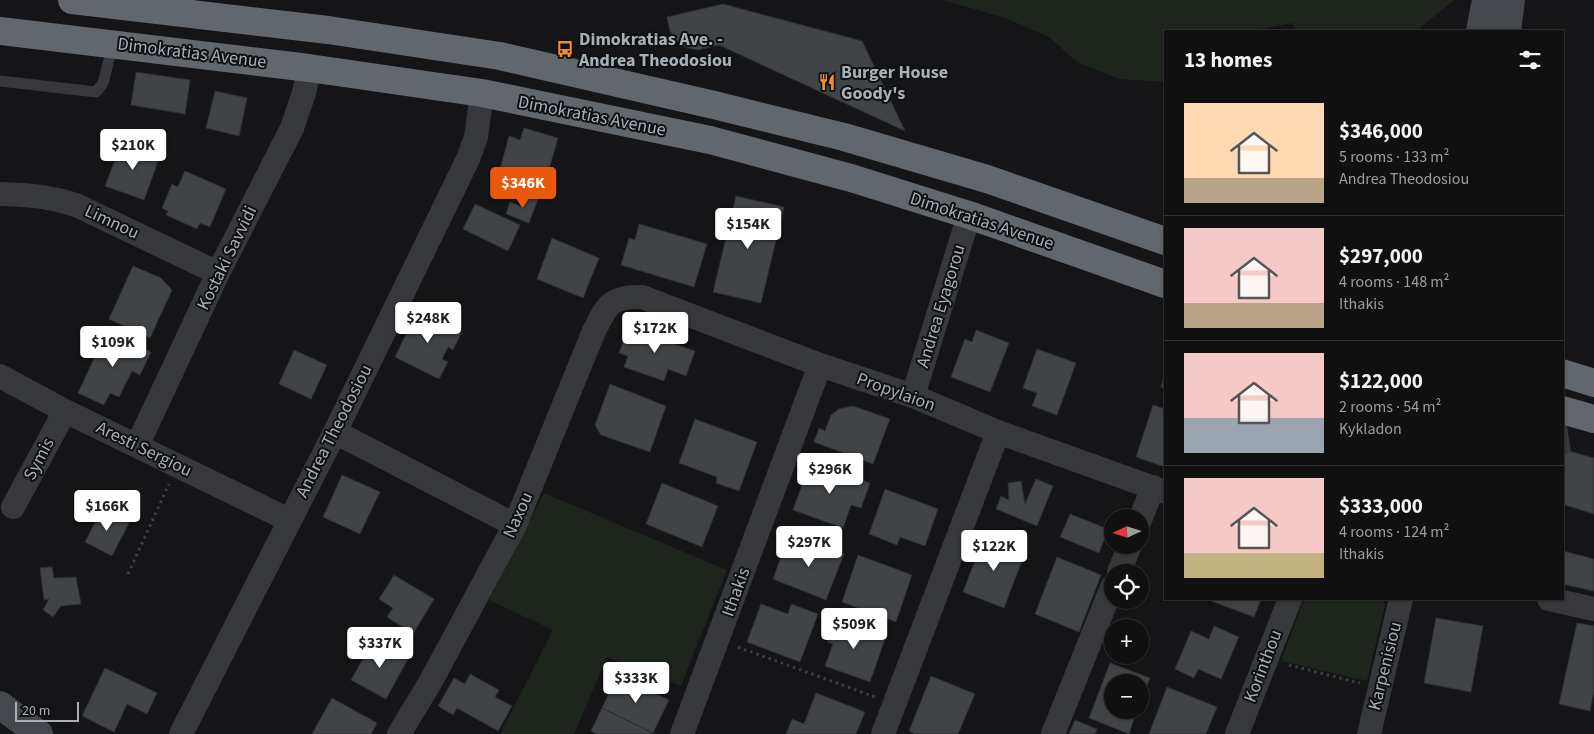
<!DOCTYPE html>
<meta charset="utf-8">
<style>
body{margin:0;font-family:"Source Sans 3",sans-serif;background:#1e1e1f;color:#f1f3f6;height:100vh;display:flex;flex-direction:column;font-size:19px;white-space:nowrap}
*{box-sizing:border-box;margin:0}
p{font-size:16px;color:#9c9d9f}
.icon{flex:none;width:28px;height:28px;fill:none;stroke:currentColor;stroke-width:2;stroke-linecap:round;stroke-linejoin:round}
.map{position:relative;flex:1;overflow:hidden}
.drawer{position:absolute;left:1164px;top:30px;width:400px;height:570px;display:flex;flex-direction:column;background:#101011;border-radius:0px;box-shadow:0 1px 4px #0004,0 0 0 1px #303031}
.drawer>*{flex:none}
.needle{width:32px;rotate:266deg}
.controls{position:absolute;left:1104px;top:509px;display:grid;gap:10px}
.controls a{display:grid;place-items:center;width:45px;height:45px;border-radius:50%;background:#101011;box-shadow:0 1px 4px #0004,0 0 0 1px #303031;font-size:25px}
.scale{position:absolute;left:15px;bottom:12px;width:64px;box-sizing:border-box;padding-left:5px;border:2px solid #a7afb7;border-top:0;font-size:14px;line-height:18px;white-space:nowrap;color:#a7afb7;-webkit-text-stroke:4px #101012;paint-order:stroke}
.price{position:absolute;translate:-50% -42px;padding:0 11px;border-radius:5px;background:#fff;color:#222;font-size:16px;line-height:32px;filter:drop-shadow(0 1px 2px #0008)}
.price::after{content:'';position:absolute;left:50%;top:30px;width:15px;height:11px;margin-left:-8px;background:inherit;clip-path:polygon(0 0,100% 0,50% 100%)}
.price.selected{background:#ea580c;color:#fff}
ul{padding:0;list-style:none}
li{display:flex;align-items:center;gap:15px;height:125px;padding:0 20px}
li+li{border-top:1px solid #303031}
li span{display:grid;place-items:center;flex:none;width:140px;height:100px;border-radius:0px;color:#555}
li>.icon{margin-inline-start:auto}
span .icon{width:60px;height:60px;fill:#fffc;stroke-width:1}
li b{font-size:21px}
h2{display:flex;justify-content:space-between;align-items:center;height:60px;padding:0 20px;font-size:21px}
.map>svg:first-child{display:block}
.green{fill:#1d251d}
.building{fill:#414447;stroke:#2f3033}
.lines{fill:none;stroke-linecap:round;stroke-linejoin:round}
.path{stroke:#3c3f43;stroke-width:3;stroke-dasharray:2.5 4;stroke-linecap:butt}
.lane{stroke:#36383c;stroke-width:11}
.street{stroke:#36383c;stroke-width:24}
.secondary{stroke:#44474c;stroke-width:28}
.highway{stroke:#62676d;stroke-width:28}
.labels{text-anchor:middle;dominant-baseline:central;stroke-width:4;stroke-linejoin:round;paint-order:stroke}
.poi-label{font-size:18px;font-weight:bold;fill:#a7afb7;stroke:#101012;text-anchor:start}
.street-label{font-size:18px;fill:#a7afb7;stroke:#101012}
</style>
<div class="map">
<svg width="1594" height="734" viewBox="0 0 1594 734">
<rect width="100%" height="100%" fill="#151517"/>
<path class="green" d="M 943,0 L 1454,0 L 1419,29 L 1405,31 L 1297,31 L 1292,23 L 1250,31 L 1165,31 L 1165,82 L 1119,79 L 1077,62 L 1049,37 L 1005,18 Z
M 544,493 L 727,570 L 681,686 L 607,657 L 574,734 L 500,734 L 553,630 L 489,600 Z
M 1304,599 L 1383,599 L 1385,605 L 1367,681 L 1281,661 Z"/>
<path class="building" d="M 723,4 L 862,41 L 905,131 L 719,45 L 698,50 L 687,48 L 676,40 L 670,31 L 667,17 Z
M 136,72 L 190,80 L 185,114 L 131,105 Z
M 215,91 L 247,98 L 239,136 L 206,128 Z
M 524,128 L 558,138 L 545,183 L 500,169 L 509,136 L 520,140 Z
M 122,142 L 160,156 L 144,200 L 105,186 Z
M 185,171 L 226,189 L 210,227 L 200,223 L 197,229 L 166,215 L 168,211 L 162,208 L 172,184 L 178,187 Z
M 527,195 L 538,199 L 529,223 L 506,214 L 510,202 L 523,207 Z
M 736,196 L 784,207 L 761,303 L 713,292 Z
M 475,204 L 520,225 L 508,251 L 463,229 Z
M 639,224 L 707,244 L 694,287 L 621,265 L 629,238 L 635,240 Z
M 552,238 L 599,258 L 583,298 L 537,279 Z
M 133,266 L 161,278 L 172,290 L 150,338 L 109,319 Z
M 418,309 L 462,332 L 453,350 L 448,347 L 442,359 L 448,362 L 439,379 L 395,357 Z
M 646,327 L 668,335 L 666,341 L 695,351 L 686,376 L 668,369 L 664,381 L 624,367 L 628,356 L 619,353 L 628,328 L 644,333 Z
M 107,330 L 151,352 L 140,375 L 132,371 L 119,397 L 110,393 L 104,405 L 78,393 Z
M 976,330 L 1009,343 L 990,392 L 951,377 L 965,339 L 972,342 Z
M 1037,349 L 1076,363 L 1057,415 L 1032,406 L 1037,393 L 1023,388 Z
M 294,350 L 327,365 L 311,399 L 279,384 Z
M 1165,374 L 1165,389 L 1161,387 Z
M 610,384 L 666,406 L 650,452 L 601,435 L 595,425 Z
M 1153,405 L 1165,409 L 1165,467 L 1136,457 Z
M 853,406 L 890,419 L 873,464 L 814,442 L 819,428 L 825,431 L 831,415 L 839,409 Z
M 695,419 L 757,442 L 739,491 L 716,483 L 717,477 L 679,463 Z
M 1562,449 L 1594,458 L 1594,514 L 1562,504 Z
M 811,461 L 870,483 L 861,508 L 851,505 L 843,528 L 793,510 Z
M 342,475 L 380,492 L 360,534 L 323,517 Z
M 1036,479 L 1053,486 L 1037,526 L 996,509 L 1001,496 L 1009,500 L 1008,483 L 1021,481 L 1025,504 Z
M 662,483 L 718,506 L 702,547 L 646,524 Z
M 885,489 L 938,509 L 925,546 L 900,537 L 897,545 L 869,534 Z
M 102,509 L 129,523 L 112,556 L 85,542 Z
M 1070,514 L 1108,529 L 1099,553 L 1060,537 Z
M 984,537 L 1025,553 L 1004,608 L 963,592 Z
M 805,539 L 844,554 L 826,600 L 773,579 L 786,543 L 801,549 Z
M 1562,545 L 1564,545 L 1563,551 L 1594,559 L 1594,591 L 1562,584 Z
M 858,555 L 912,575 L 896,622 L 842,602 Z
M 1057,557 L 1101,575 L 1079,632 L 1035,614 Z
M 52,567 L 54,578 L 76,577 L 81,604 L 61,606 L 53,617 L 43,610 L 49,599 L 44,600 L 40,568 Z
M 394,575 L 434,599 L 413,634 L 387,617 L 393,608 L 379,599 Z
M 1212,599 L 1261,599 L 1254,617 L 1211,601 Z
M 761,604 L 788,614 L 791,604 L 818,614 L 800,662 L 747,642 Z
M 836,618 L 886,636 L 870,682 L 825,666 L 833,644 L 827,642 Z
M 1436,618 L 1483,626 L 1471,692 L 1424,683 Z
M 1577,623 L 1594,626 L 1594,691 L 1590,711 L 1559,704 Z
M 1214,626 L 1239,637 L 1221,679 L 1198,669 L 1194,678 L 1175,669 L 1191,631 L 1209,639 Z
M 375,638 L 409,657 L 386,699 L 351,680 Z
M 1110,663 L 1150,678 L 1140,703 L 1140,682 L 1112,682 L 1112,710 L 1137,710 L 1129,734 L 1089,718 Z
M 105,668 L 157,693 L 147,714 L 127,704 L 114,732 L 82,716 Z
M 470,674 L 499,690 L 495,697 L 512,706 L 498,731 L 457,708 L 453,715 L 438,706 L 454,678 L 465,684 Z
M 618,675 L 669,700 L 653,733 L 602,708 Z
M 931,676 L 975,694 L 958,734 L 915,734 L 909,731 Z
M 1167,687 L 1217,707 L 1206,734 L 1149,734 Z
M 816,693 L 865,712 L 856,734 L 786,734 L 792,719 L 804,724 Z
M 332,698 L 377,723 L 371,734 L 312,734 Z
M 602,708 L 653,733 L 652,734 L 596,734 L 591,731 Z
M 1075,720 L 1097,729 L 1095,734 L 1069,734 Z"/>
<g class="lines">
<path class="path" d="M 128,574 L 169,484
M 738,647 L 875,697
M 1289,665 L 1360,683"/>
<path class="lane" d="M 0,81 L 96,92 L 103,83 L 113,44
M 1562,429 L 1565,449"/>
<path class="street" d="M 0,194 C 26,194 51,197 76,205 L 218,273
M 0,376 L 65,411 L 289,520
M 913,396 L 969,215
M 335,432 L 515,525
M 137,446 L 218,273 L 292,128 L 304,93 L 309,68
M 13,507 L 65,411
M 1140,520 L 1153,487
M 1119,572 L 1130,545
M 1549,599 L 1594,609
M 181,734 L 335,432 L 468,159 L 476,137 L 482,93
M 399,734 L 431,681 L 515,525 L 594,331 C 607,305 611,296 642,297 L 820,365 L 913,396 L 998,432 L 1165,492
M 682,734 L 820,365
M 883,734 L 998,432
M 1053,734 L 1112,587
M 1237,734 L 1290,599
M 1369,734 L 1401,599"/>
<path class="secondary" d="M 1480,31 L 1486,0
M 1507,31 L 1511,0
M 0,705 L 39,734"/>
<path class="highway" d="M 72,0 L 328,30 L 500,56 L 714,105 L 844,137 L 987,179 L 1165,241
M 0,31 L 309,68 L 482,93 L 710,140 L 851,178 L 969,215 L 1165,284
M 1562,373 L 1594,383
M 1562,410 L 1594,419"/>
</g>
<defs>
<g id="bus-bare" transform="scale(1.35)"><path d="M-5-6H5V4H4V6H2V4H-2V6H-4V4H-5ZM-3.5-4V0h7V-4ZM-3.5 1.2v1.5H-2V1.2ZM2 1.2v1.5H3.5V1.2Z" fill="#f28e32" stroke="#101012" stroke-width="2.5" paint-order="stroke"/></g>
<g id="restaurant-bare" transform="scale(1.35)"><path d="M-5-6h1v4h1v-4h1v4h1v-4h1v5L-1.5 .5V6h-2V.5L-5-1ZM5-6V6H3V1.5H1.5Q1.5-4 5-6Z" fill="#f28e32" stroke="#101012" stroke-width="2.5" paint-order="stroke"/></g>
</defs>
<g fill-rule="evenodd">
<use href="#bus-bare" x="565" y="49"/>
<use href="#restaurant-bare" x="827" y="82"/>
</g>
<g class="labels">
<g class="poi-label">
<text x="579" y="39">Dimokratias Ave. -<tspan x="579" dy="21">Andrea Theodosiou</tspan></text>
<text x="841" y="72">Burger House<tspan x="841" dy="21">Goody's</tspan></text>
</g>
<g class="street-label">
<text transform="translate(192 53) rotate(7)">Dimokratias Avenue</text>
<text transform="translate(592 116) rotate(11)">Dimokratias Avenue</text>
<text transform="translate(982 221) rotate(18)">Dimokratias Avenue</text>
<text transform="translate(112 222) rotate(25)">Limnou</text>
<text transform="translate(227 258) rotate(-64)">Kostaki Savvidi</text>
<text transform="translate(941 306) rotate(-73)">Andrea Eyagorou</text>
<text transform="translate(896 392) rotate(20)">Propylaion</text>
<text transform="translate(334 431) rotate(-63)">Andrea Theodosiou</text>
<text transform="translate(144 449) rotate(26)">Aresti Sergiou</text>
<text transform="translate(39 459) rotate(-62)">Symis</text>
<text transform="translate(518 515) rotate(-66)">Naxou</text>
<text transform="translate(736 592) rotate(-70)">Ithakis</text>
<text transform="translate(1263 666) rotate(-69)">Korinthou</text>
<text transform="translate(1385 666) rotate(-76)">Karpenisiou</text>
</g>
</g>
</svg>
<div class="controls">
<a><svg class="needle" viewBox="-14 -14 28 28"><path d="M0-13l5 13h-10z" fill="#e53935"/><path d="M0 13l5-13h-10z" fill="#9c9d9f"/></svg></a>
<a><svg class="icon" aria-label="locate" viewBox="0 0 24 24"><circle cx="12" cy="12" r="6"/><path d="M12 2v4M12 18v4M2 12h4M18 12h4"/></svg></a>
<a>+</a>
<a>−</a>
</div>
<div class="scale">20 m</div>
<b class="price" style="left:133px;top:171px">$210K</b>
<b class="price selected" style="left:523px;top:209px">$346K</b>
<b class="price" style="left:748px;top:250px">$154K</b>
<b class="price" style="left:428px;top:344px">$248K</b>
<b class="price" style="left:655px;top:354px">$172K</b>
<b class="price" style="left:113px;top:368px">$109K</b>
<b class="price" style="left:830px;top:495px">$296K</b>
<b class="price" style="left:107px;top:532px">$166K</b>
<b class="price" style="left:809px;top:568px">$297K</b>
<b class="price" style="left:994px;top:572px">$122K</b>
<b class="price" style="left:854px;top:650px">$509K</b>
<b class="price" style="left:380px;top:669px">$337K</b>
<b class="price" style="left:636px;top:704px">$333K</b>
<section class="drawer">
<h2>13 homes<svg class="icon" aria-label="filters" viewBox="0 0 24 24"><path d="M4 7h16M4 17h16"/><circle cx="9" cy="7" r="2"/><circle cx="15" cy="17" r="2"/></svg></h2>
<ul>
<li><span style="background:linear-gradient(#ffd9b3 75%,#b9a48a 0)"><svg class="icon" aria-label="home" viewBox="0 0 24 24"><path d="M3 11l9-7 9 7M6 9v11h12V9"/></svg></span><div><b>$346,000</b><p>5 rooms · 133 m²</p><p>Andrea Theodosiou</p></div></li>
<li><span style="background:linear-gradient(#f6c9c9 75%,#b9a48a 0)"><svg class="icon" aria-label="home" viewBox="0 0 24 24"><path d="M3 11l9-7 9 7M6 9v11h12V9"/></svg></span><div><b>$297,000</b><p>4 rooms · 148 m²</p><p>Ithakis</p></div></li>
<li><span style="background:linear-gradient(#f6c9c9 65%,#9aa5b1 0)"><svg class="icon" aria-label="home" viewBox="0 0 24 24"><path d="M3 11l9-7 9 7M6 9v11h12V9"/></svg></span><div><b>$122,000</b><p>2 rooms · 54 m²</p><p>Kykladon</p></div></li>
<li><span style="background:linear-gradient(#f6c9c9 75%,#c2b280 0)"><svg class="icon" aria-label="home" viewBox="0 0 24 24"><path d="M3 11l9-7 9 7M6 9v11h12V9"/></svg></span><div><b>$333,000</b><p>4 rooms · 124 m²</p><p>Ithakis</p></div></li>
</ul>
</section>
</div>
